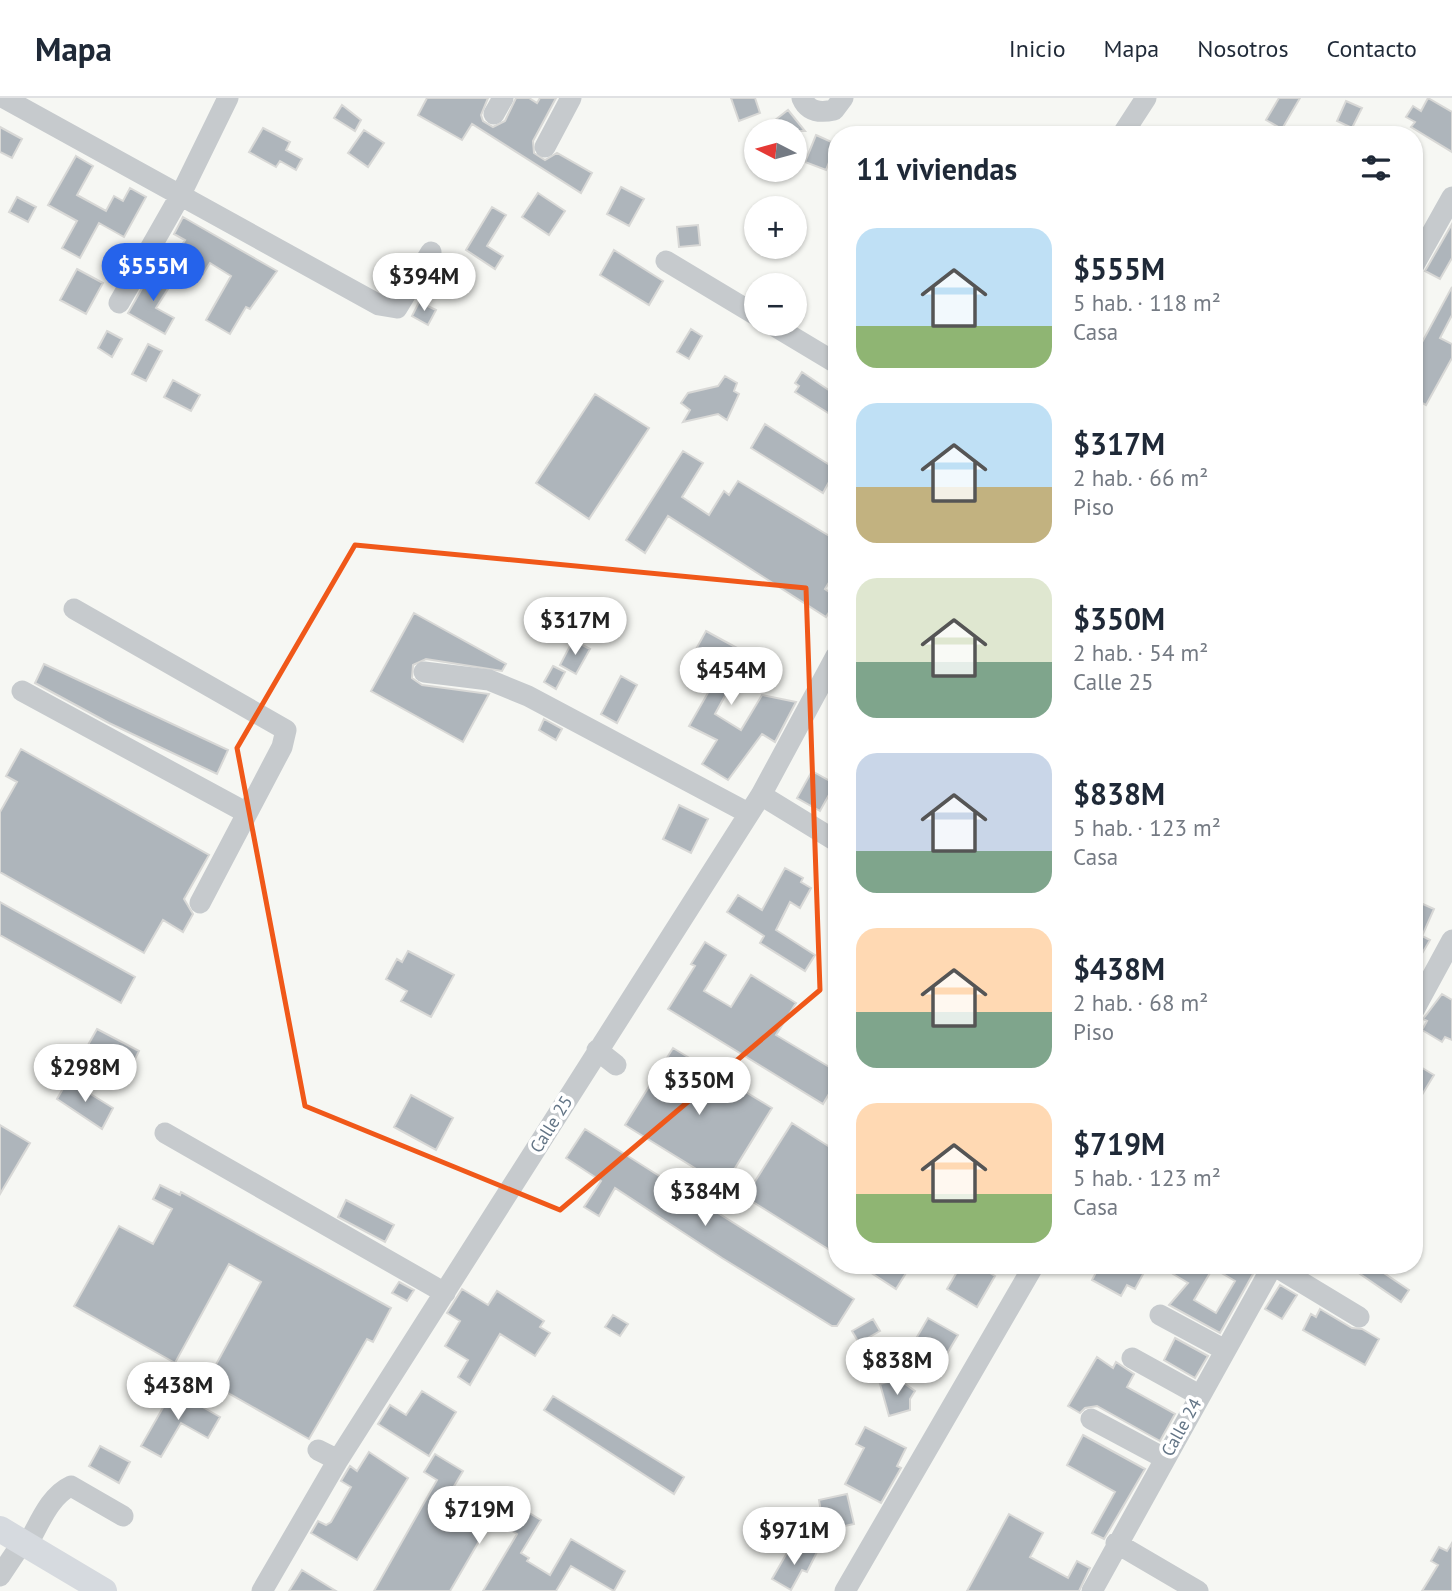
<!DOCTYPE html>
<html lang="es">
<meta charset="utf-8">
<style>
body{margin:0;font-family:"PT Sans",sans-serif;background:#f6f6f7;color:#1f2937;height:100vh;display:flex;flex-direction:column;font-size:26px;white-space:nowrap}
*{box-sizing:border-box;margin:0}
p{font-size:23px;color:#747a83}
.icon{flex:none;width:38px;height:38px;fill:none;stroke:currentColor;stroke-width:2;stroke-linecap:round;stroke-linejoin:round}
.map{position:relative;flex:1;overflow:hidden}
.panel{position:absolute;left:828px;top:28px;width:595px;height:1148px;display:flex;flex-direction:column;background:#fff;border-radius:28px;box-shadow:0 2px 5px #0004}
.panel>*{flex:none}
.needle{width:46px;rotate:276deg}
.controls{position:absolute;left:744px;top:21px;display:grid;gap:14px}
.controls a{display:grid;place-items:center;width:63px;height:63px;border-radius:50%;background:#fff;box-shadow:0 2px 5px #0004;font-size:35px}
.price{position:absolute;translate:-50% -60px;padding:0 16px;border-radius:24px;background:#fff;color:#222;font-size:23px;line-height:46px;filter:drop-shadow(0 2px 4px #0008)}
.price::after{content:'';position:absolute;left:50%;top:42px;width:21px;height:16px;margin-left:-10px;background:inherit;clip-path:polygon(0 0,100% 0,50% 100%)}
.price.current{background:#2563eb;color:#fff}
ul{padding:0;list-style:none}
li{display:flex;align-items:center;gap:21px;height:175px;padding:0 28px}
li span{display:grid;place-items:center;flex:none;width:196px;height:140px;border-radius:21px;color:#555}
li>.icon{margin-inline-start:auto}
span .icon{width:84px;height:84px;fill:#fffc;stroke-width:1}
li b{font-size:30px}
h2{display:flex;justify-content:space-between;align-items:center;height:84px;padding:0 28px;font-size:30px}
header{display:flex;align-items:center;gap:42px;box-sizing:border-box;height:98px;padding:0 35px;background:#fff;border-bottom:2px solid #e0e1e3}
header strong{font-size:33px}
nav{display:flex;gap:38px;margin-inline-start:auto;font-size:24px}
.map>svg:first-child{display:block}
.building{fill:#aeb5bb;stroke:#d8d8d6;stroke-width:2;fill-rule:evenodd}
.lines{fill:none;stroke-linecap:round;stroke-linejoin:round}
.minor{stroke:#c6cacd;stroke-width:21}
.major{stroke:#d6dadf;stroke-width:26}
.marked{fill:none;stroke:#f05819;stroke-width:5;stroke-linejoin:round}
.labels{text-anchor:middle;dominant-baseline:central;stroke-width:7;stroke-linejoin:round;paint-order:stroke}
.street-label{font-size:18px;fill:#637586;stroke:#fff}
</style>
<header>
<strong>Mapa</strong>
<nav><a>Inicio</a><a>Mapa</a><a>Nosotros</a><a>Contacto</a></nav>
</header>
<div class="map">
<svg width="1452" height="1493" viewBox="0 0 1452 1493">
<rect width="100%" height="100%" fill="#f6f7f3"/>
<path class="building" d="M 427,0 L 488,0 L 481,17 L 483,23 L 493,29 L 505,23 L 516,0 L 529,0 L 537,5 L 540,0 L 556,0 L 533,43 L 534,55 L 545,62 L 557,55 L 592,75 L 581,95 L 472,26 L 462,42 L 418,17 Z
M 731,0 L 755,0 L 760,15 L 739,23 Z
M 1279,0 L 1300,0 L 1282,31 L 1266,22 Z
M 1428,0 L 1452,14 L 1452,54 L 1411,29 L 1415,24 L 1406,19 L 1413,8 L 1421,13 Z
M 1346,3 L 1362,10 L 1352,30 L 1337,23 Z
M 342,7 L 361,22 L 355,33 L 334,20 Z
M 788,12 L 805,33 L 761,33 Z
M 0,29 L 22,41 L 12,60 L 0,54 Z
M 263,30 L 290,44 L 286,52 L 302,61 L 296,72 L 280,63 L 276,69 L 249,54 Z
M 364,32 L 384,45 L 368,69 L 348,55 Z
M 816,37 L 836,46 L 826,72 L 805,64 Z
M 76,58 L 93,68 L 77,97 L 106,113 L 114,98 L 123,103 L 130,90 L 146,99 L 124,139 L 99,125 L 80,160 L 62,150 L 77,123 L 48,107 Z
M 621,89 L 644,101 L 629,128 L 607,116 Z
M 538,95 L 565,113 L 549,137 L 522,119 Z
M 17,99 L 36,109 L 28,124 L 9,114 Z
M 492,109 L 506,117 L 487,148 L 503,158 L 495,171 L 466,152 Z
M 183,119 L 277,173 L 250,211 L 246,209 L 230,236 L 206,222 L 231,178 L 210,165 L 203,176 L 188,166 L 181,177 L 168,169 L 185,142 L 174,136 Z
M 1452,126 L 1452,160 L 1440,181 L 1425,173 Z
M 698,127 L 700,147 L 679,149 L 677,129 Z
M 614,152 L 663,183 L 649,207 L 600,177 Z
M 77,171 L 103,185 L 86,216 L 60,202 Z
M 153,171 L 173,183 L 156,210 L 174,220 L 165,236 L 128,215 Z
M 1452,189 L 1452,217 L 1440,240 L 1452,246 L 1452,260 L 1426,307 L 1414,300 L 1414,259 Z
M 419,204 L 436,212 L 428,227 L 412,218 Z
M 691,231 L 702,238 L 689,261 L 677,254 Z
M 107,233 L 122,241 L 112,259 L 98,250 Z
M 148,246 L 162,253 L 146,283 L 132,276 Z
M 802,274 L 836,297 L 836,320 L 795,294 L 799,288 L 795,285 Z
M 725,278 L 737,285 L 734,293 L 739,296 L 727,322 L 718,316 L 683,324 L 690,312 L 681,305 L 688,295 L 718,288 Z
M 173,282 L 200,297 L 191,313 L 164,299 Z
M 595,296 L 649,330 L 589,421 L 536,385 Z
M 765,326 L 836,371 L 823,395 L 751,350 Z
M 683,353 L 703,365 L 682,399 L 709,417 L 724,393 L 729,397 L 738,383 L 836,442 L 836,473 L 825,491 L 836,499 L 836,503 L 826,519 L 668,418 L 645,455 L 626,442 Z
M 414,515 L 506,566 L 502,573 L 426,561 L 413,567 L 412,580 L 422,587 L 489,596 L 463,644 L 371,593 Z
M 706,533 L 748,556 L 715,616 L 741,632 L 762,597 L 796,604 L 775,644 L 762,636 L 728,682 L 702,666 L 717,642 L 689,628 L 713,586 L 685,571 Z
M 573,542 L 590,551 L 576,576 L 560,567 Z
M 44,566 L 228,652 L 217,676 L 109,625 L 35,585 Z
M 553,568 L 565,574 L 556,591 L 544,584 Z
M 621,578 L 637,587 L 617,625 L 601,616 Z
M 544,621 L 562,631 L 556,642 L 539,632 Z
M 21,651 L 209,757 L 184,801 L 193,816 L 183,834 L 163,822 L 144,855 L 0,774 L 0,714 L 17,684 L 6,678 Z
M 812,673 L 835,686 L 820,713 L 797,700 Z
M 679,707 L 708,721 L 691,755 L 663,741 Z
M 785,770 L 803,780 L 801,784 L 811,790 L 800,810 L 790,804 L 776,832 L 815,857 L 805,873 L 760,845 L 764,838 L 727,814 L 738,797 L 762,812 Z
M 1414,802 L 1434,811 L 1422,838 L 1430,842 L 1414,869 Z
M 0,804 L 135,879 L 121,905 L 0,837 Z
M 705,844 L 726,857 L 704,893 L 731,909 L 751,877 L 796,905 L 776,937 L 836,973 L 836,984 L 823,1006 L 668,911 L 695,868 L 691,866 Z
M 408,853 L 454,877 L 431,919 L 401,903 L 407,893 L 386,881 L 397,861 L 402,864 Z
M 1442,896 L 1452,902 L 1452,942 L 1445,939 L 1442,944 L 1422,932 L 1427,923 L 1423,921 Z
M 97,931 L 139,953 L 125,981 L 83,956 Z
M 673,950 L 772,1010 L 724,1088 L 625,1027 Z
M 1414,965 L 1434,977 L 1414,1010 Z
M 68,982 L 113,1010 L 102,1031 L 57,1001 Z
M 411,997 L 453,1020 L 436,1052 L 394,1029 Z
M 792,1025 L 836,1053 L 836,1156 L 745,1099 Z
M 0,1027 L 30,1045 L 0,1096 Z
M 585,1031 L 854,1201 L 837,1228 L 832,1228 L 722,1160 L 615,1090 L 599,1118 L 584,1109 L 601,1083 L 566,1060 Z
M 160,1087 L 180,1097 L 181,1094 L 391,1210 L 373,1244 L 367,1241 L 309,1341 L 207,1283 L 261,1184 L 229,1166 L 175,1265 L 74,1208 L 119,1128 L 153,1146 L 172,1111 L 153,1101 Z
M 346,1102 L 394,1127 L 385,1144 L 338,1119 Z
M 859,1167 L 911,1167 L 896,1191 Z
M 961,1167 L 977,1167 L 995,1178 L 977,1209 L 947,1191 Z
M 1100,1167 L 1148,1167 L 1135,1191 L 1127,1187 L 1121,1198 L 1092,1182 Z
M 1178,1167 L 1258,1167 L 1220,1235 L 1169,1207 L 1188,1185 L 1173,1176 ZM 1213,1170 L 1235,1183 L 1216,1215 L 1194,1202 Z
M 1347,1167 L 1372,1167 L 1409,1192 L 1401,1204 Z
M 399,1184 L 414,1192 L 407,1203 L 392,1195 Z
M 1280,1187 L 1297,1197 L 1282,1221 L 1265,1211 Z
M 462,1191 L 488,1207 L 497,1193 L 544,1223 L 540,1229 L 550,1235 L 535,1258 L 500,1236 L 470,1287 L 458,1279 L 468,1262 L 445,1248 L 460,1223 L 447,1215 Z
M 1320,1211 L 1352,1230 L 1362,1231 L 1379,1241 L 1365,1267 L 1303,1232 L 1311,1216 L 1316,1219 Z
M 613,1217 L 628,1226 L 620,1238 L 605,1229 Z
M 928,1220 L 958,1237 L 939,1269 L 910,1251 Z
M 873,1221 L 880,1233 L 859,1245 L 852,1233 Z
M 1175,1240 L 1208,1258 L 1195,1280 L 1164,1262 Z
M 1097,1259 L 1113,1270 L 1116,1264 L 1134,1276 L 1127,1289 L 1175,1316 L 1160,1343 L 1097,1308 L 1085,1310 L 1080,1315 L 1068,1308 Z
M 898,1281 L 915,1293 L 910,1301 L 910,1312 L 889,1318 L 880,1286 Z
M 173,1292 L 220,1319 L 208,1340 L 181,1325 L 161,1359 L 141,1348 Z
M 422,1293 L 456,1314 L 429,1358 L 378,1326 L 390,1307 L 406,1317 Z
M 553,1298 L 684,1379 L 674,1396 L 544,1312 Z
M 865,1329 L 906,1350 L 897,1368 L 901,1370 L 881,1405 L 845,1386 L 864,1350 L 856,1346 Z
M 1083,1337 L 1145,1371 L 1104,1441 L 1092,1435 L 1115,1394 L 1067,1367 Z
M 100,1348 L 130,1364 L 119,1385 L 89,1368 Z
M 369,1354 L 408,1380 L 357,1462 L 311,1435 L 318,1423 L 326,1427 L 331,1424 L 351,1389 L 341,1383 L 350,1368 L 357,1373 Z
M 435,1356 L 463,1373 L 443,1407 L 468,1423 L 487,1390 L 541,1422 L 521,1455 L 529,1460 L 527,1463 L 550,1477 L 571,1441 L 625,1473 L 614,1493 L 571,1468 L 556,1493 L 483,1493 L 517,1436 L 492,1421 L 450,1493 L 374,1493 L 437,1382 L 424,1374 Z
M 847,1396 L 854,1426 L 807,1436 L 803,1418 L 821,1414 L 819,1402 Z
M 1009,1416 L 1043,1435 L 1030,1459 L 1068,1480 L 1077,1463 L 1090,1470 L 1079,1493 L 967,1493 Z
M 1452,1445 L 1452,1493 L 1422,1493 L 1438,1467 L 1431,1463 L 1439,1449 L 1447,1453 Z
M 805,1448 L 817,1454 L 807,1474 L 802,1472 L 791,1492 L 772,1481 L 788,1453 L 799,1459 Z
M 302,1472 L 336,1493 L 289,1493 Z"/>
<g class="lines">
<path class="minor" d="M 4,0 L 379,207 L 397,210 L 431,154
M 802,0 C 808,14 820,15 834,12 L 843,0
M 494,16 L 503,0
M 1122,37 L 1146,0
M 545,49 L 571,0
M 666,163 L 756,217
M 1414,167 L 1452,99
M 119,205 L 180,98 L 228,0
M 771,226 L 836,265
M 74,511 L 286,632 L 282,649 L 200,805
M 424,574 L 489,582 L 528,598 L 748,715
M 22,593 L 247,715
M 761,697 L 836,743
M 1414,912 L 1452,842
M 597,952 L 616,967
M 165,1035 L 445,1195
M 1273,1167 L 1359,1219
M 1160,1217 L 1225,1252
M 1132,1260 L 1199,1297
M 1091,1321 L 1164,1360
M 318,1352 L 338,1362
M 1116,1445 L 1198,1493
M 27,1447 C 39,1427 49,1398 71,1388 L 123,1418
M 0,1478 L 22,1445
M 262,1493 L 338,1362 L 761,697 L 836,558
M 845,1493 L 1034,1167
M 1092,1493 L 1273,1167"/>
<path class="major" d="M 0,1431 L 104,1493"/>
</g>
<path class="marked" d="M 355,447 L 806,490 L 820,892 L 560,1112 L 305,1008 L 237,650 Z"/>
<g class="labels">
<g class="street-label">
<text transform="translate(551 1026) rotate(-58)">Calle 25</text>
<text transform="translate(1181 1329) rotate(-61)">Calle 24</text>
</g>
</g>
</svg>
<div class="controls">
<a><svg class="needle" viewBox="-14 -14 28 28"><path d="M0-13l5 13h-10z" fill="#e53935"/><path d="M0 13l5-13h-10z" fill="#747a83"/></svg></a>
<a>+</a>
<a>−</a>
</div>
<b class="price current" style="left:153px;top:205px">$555M</b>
<b class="price" style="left:424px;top:215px">$394M</b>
<b class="price" style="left:575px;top:559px">$317M</b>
<b class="price" style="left:731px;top:609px">$454M</b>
<b class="price" style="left:85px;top:1006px">$298M</b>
<b class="price" style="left:699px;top:1019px">$350M</b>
<b class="price" style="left:705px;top:1130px">$384M</b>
<b class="price" style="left:897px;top:1299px">$838M</b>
<b class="price" style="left:178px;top:1324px">$438M</b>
<b class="price" style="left:479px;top:1448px">$719M</b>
<b class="price" style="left:794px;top:1469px">$971M</b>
<section class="panel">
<h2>11 viviendas<svg class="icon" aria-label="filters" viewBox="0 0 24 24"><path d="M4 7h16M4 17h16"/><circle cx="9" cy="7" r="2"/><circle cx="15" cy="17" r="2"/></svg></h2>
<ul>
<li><span style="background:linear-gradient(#bfe0f5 70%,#8fb573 0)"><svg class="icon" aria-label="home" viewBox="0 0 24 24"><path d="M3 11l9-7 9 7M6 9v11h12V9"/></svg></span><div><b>$555M</b><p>5 hab. · 118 m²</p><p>Casa</p></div></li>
<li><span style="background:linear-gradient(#bfe0f5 60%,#c2b280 0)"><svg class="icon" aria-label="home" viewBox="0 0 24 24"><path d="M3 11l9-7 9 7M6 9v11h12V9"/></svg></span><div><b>$317M</b><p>2 hab. · 66 m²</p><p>Piso</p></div></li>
<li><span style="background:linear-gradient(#dfe7d0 60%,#7fa58c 0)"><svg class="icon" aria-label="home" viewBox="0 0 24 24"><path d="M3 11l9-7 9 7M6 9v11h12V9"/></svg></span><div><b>$350M</b><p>2 hab. · 54 m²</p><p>Calle 25</p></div></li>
<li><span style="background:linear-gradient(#c9d6e8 70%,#7fa58c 0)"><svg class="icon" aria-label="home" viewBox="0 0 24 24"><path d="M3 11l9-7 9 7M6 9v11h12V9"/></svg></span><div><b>$838M</b><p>5 hab. · 123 m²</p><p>Casa</p></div></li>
<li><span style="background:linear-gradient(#ffd9b3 60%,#7fa58c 0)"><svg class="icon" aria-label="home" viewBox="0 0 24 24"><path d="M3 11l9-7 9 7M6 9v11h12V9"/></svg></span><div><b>$438M</b><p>2 hab. · 68 m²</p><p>Piso</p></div></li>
<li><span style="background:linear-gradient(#ffd9b3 65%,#8fb573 0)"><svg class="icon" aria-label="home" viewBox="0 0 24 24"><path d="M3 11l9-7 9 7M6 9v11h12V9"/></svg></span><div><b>$719M</b><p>5 hab. · 123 m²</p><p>Casa</p></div></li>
</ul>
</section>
</div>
